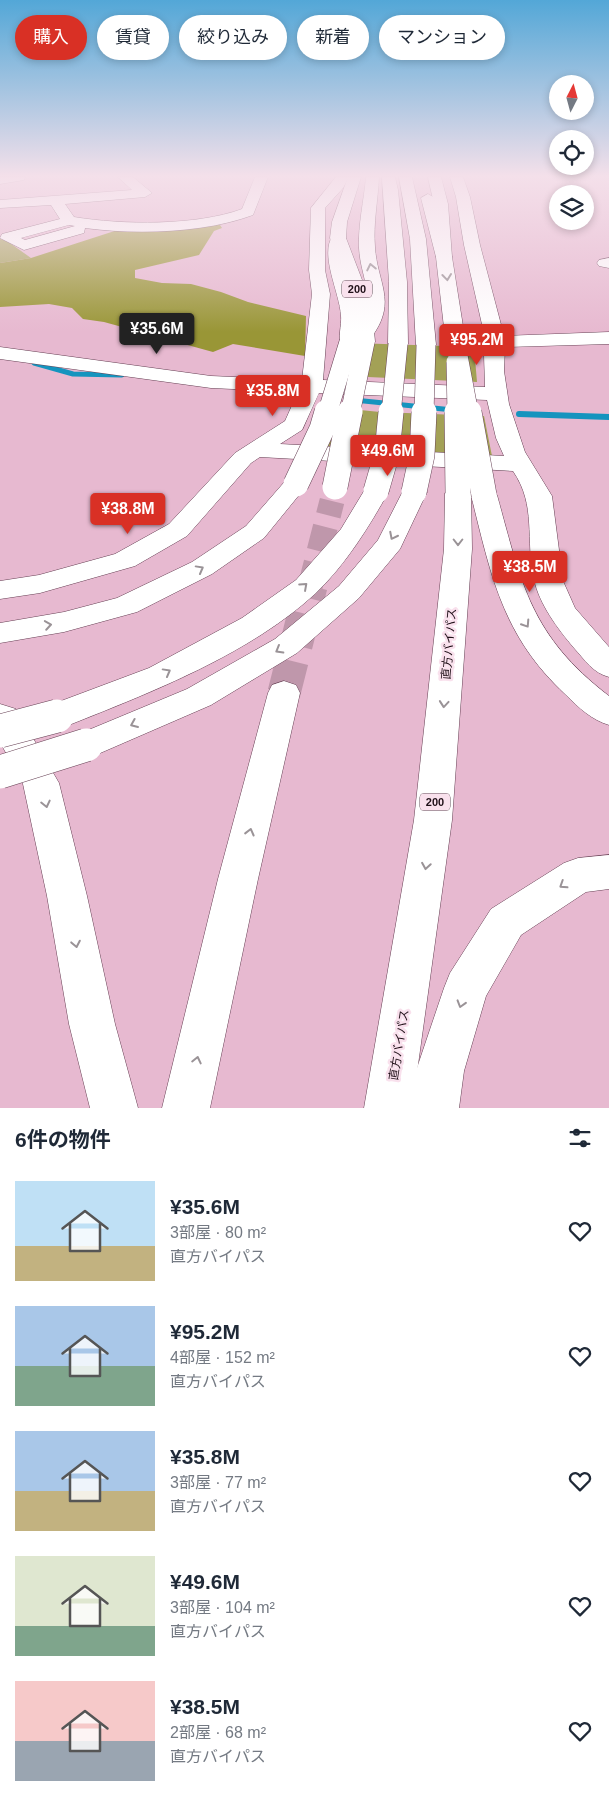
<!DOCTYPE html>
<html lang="ja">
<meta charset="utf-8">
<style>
body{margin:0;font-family:Arial,"Noto Sans JP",sans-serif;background:#f2f2f3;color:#1f2937;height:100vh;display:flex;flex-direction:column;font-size:19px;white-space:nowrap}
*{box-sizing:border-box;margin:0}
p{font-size:16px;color:#747a83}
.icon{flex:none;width:28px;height:28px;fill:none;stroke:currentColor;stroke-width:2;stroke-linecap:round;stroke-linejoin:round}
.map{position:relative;height:1108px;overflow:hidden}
.panel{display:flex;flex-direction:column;background:#fff;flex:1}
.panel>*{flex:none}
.banner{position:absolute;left:15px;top:15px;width:580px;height:45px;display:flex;gap:10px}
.needle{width:32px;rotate:6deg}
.controls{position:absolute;left:549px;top:75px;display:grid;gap:10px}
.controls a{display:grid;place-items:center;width:45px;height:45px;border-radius:50%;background:#fff;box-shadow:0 2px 8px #0003;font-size:25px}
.price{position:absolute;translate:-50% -42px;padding:0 11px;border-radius:5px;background:#d93025;color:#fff;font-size:16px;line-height:32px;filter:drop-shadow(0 1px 2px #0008)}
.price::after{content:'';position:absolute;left:50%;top:30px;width:15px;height:11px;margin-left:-8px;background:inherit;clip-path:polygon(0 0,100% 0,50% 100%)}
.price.on{background:#222;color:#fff}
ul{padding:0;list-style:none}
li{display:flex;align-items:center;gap:15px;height:125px;padding:0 15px}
li span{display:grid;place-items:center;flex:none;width:140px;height:100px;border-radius:0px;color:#555}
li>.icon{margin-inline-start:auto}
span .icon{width:60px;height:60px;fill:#fffc;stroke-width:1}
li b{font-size:21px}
h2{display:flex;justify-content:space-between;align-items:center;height:60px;padding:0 15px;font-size:21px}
.chip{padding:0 18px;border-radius:22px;background:#fff;box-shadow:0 2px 8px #0003;font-size:18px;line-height:45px}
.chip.on{background:#d93025;color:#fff}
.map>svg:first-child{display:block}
.green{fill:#a3a156}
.forest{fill:#999636}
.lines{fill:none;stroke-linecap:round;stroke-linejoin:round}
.stream-far1{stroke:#1594be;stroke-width:5}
.stream{stroke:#1594be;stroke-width:6}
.trunk-tunnel-far1{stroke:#bf97ab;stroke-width:25;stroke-dasharray:25 12;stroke-linecap:butt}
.trunk-tunnel{stroke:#bf97ab;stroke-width:33;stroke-dasharray:33 16;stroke-linecap:butt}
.minor-casing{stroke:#664054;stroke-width:1}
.trunk-casing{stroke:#664054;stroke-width:1}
.motorway-casing{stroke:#664054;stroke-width:1}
.minor{fill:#fff;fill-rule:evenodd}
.trunk{fill:#fff;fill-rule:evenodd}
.motorway{fill:#fff;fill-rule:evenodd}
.trunk-bridge-far1-casing{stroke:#664054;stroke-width:20;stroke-linecap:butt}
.trunk-bridge-casing{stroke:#664054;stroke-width:26;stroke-linecap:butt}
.motorway-bridge-far2-casing{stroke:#664054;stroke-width:20;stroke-linecap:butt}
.motorway-bridge-far1-casing{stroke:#664054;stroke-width:26;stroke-linecap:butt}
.motorway-bridge-casing{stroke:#664054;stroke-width:34;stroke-linecap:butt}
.trunk-bridge-far1{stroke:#fff;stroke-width:19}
.trunk-bridge{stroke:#fff;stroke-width:25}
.motorway-bridge-far2{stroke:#fff;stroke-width:19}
.motorway-bridge-far1{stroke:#fff;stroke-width:25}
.motorway-bridge{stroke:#fff;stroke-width:33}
.oneway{stroke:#9a9397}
.labels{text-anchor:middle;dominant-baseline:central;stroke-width:5;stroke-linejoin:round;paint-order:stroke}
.shield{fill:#f9e1ed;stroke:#604f58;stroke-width:1}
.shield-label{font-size:11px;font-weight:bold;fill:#1f1018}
.street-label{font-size:12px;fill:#1f1018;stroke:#f9e1ed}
</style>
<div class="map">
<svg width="609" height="1108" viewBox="0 0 609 1108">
<rect width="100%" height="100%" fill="#e7b9d0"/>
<path class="green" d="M 0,239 L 7,241 L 31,258 L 0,263 Z
M 354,343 L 474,347 L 477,382 L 346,376 Z
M 320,406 L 380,412 L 484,416 L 492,456 L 298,448 L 315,425 Z"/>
<path class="forest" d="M 220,225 L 222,228 L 214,231 L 199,255 L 135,270 L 135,278 L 162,283 L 191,284 L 221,292 L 248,302 L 306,316 L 305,356 L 233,344 L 213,352 L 104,322 L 83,319 L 72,308 L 49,304 L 0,307 L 0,263 L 31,258 L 130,226 Z"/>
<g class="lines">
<path class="stream-far1" d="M 34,363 L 73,374 L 122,375
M 354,400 L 453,410"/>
<path class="stream" d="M 519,414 L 609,417"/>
<path class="trunk-tunnel-far1" d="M 310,587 L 332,501"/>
<path class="trunk-tunnel" d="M 284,693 L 311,586"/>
<g class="minor-casing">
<path id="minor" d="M 0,177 L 25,177 L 24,180 L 0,184 Z
M 118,177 L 133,177 L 152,193 L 145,197 L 65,204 L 74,217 C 122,225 196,226 242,209 L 255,177 L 268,177 L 253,215 C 205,233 136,235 85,228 L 84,233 L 24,250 L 0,238 L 2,234 L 60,219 L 51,205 L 0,208 L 0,200 L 132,190 ZM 69,225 L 75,226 L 25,240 L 21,238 Z
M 336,177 L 349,177 L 343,188 L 325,208 L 325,270 L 330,294 L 323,380 L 485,387 L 484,355 L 486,342 L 464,245 L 456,197 L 450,177 L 463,177 L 470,197 L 480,245 L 504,336 L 609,332 L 609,344 L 505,347 L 504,371 L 509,404 L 525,452 L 552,496 L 563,581 L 575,608 L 609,647 L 609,677 C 593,673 585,660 574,648 C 558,629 539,604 534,579 C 525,539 537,506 513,471 L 260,457 L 251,463 L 187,536 L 135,566 L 40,593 L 0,599 L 0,581 L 39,575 L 115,554 L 169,524 L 235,453 L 285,421 L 298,392 L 211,388 L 0,359 L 0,347 L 211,376 L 302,380 L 312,294 L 309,270 L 311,208 ZM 319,393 L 487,400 L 496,438 L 504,456 L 280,444 L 302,430 Z
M 609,258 L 609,268 L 599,266 L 597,263 L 599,260 Z"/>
</g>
<g class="trunk-casing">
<path id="trunk" d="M 348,177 L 361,177 L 347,222 L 346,238 L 372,306 L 375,342 L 372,346 L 358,346 L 355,342 L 354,306 L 330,238 L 332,222 Z
M 428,177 L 441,177 L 448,204 L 452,257 L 466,345 L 463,349 L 449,349 L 446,345 L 436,257 L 434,204 Z
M 458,485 L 467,488 L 471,493 L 472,549 L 452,820 L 412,1108 L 364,1108 L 414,820 L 444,549 L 445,493 L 449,488 Z
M 284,681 L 296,685 L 300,693 L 258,879 L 210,1108 L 162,1108 L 218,879 L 268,693 L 272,685 Z"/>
</g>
<g class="motorway-casing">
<path id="motorway" d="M 366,177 L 379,177 C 378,200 373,224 375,247 C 377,282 397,301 373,335 L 359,335 L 356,346 L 342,346 C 337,339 342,325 341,316 C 340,293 319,255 333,235 L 343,235 L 346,238 C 343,268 358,294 360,324 C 375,290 361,280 359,248 C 358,225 364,200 366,177 Z
M 382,177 L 395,177 L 398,190 L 407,282 L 408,344 L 405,348 L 391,348 L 388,344 L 389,282 Z
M 399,177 L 412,177 L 426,239 L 436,345 L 433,349 L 419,349 L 416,345 L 410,239 Z
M 428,194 L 435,198 L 452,257 L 450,260 L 438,260 L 436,257 L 421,198 Z
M 296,477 L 305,479 L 308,484 L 264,538 L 212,574 L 137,612 L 64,632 L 0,643 L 0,623 L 64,612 L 117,598 L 192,562 L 246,526 L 287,479 Z
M 376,483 L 385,486 L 389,491 C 369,527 346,564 316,593 C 250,654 152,692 69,725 L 57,728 L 45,725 L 40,716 L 45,707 L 149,668 L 242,618 L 296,580 L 341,529 L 367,486 Z
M 414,484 L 423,487 L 427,492 L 400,549 L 359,598 L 297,653 L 211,705 L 98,754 L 86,758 L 74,754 L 69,745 L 74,736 L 187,689 L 275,639 L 339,586 L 378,540 L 405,487 Z
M 484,487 L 493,490 L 497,495 C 522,585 530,635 609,696 L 609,725 C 592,720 579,708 566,695 C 502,636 491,575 471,495 L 475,490 Z
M 0,704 L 16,709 L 59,783 L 87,896 L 115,1024 L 138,1108 L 90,1108 L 69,1024 L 47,896 L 23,784 L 0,742 Z
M 609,855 L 609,889 L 586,892 L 521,935 L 486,996 L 464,1071 L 459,1108 L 411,1108 L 416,1071 L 444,988 L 450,973 L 491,909 L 564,863 L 578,858 Z"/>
</g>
<use href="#minor" class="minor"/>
<use href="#trunk" class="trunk"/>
<use href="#motorway" class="motorway"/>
<g class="trunk-bridge-far1-casing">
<path id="trunk-bridge-far1" d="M 456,362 L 457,414
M 350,414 L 365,342"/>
</g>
<g class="trunk-bridge-casing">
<path id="trunk-bridge" d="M 457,412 L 458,493
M 335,487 L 350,412"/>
</g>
<g class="motorway-bridge-far2-casing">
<path id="motorway-bridge-far2" d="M 456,345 L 469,414
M 327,414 L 349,342
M 391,414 L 398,344
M 424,414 L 426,345"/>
</g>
<g class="motorway-bridge-far1-casing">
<path id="motorway-bridge-far1" d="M 469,412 L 484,495
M 296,484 L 322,429 L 327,412
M 376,491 L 387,453 L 391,412
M 414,492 L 422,455 L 424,412"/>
</g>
<g class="motorway-bridge-casing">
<path id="motorway-bridge" d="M 0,731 L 57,716
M 0,772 L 86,745"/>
</g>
<use href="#trunk-bridge-far1" class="trunk-bridge-far1"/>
<use href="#trunk-bridge" class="trunk-bridge"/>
<use href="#motorway-bridge-far2" class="motorway-bridge-far2"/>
<use href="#motorway-bridge-far1" class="motorway-bridge-far1"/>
<use href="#motorway-bridge" class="motorway-bridge"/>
</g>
<defs><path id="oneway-chevron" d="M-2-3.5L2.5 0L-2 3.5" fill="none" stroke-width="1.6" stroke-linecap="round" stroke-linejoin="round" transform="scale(1.25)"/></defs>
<g class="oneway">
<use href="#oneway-chevron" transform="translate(371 267) rotate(-102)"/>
<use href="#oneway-chevron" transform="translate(447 277) rotate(83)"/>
<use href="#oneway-chevron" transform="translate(393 536) rotate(117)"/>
<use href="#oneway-chevron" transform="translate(458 542) rotate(90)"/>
<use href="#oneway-chevron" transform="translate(200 569) rotate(-29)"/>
<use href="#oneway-chevron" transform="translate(304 586) rotate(-42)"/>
<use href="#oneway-chevron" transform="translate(526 624) rotate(57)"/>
<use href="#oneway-chevron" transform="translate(48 625) rotate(-9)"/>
<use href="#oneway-chevron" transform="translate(279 650) rotate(150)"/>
<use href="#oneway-chevron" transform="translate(167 672) rotate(-29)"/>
<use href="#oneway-chevron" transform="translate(444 704) rotate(95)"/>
<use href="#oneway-chevron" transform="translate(134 724) rotate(157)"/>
<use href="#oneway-chevron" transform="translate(46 804) rotate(77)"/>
<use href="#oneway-chevron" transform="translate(250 832) rotate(-76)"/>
<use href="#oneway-chevron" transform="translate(426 866) rotate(99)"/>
<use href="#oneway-chevron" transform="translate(563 885) rotate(147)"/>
<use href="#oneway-chevron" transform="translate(76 944) rotate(79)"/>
<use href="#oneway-chevron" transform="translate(461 1004) rotate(107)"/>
<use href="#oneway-chevron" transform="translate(197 1060) rotate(-77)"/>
</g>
<linearGradient id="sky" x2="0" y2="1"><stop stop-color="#53a7d7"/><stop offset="0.53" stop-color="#f4e0ea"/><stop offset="1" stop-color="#f4e0ea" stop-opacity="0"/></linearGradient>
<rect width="609" height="332" fill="url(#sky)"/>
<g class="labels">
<g class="shield">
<rect x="342" y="280.5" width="30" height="17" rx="4"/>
<rect x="420" y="793.5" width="30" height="17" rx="4"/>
</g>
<g class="shield-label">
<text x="357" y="289">200</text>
<text x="435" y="802">200</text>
</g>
<g class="street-label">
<text transform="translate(449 644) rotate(-85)">直方バイパス</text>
<text transform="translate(399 1045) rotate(-81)">直方バイパス</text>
</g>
</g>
</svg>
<div class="controls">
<a><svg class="needle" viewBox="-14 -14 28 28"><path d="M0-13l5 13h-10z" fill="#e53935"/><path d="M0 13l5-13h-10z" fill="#747a83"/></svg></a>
<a><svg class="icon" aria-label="locate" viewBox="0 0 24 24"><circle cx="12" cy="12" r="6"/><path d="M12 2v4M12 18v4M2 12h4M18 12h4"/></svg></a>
<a><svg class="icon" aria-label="layers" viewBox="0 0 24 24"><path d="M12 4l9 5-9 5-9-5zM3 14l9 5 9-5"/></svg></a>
</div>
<b class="price on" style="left:157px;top:355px">¥35.6M</b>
<b class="price" style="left:477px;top:366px">¥95.2M</b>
<b class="price" style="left:273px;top:417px">¥35.8M</b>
<b class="price" style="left:388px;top:477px">¥49.6M</b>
<b class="price" style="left:128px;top:535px">¥38.8M</b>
<b class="price" style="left:530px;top:593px">¥38.5M</b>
<div class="banner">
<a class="chip on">購入</a>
<a class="chip">賃貸</a>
<a class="chip">絞り込み</a>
<a class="chip">新着</a>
<a class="chip">マンション</a>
</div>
</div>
<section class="panel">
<h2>6件の物件<svg class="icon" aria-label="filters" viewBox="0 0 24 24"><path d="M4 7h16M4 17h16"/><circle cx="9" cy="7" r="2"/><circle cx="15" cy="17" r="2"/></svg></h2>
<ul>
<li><span style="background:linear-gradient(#bfe0f5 65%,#c2b280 0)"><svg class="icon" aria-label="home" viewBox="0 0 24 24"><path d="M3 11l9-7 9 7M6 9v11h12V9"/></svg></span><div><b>¥35.6M</b><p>3部屋 · 80 m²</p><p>直方バイパス</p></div><svg class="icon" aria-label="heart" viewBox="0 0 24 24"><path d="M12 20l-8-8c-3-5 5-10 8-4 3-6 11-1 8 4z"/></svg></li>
<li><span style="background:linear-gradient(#a9c7e8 60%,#7fa58c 0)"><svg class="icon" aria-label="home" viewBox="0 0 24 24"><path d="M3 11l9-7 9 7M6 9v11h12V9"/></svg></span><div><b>¥95.2M</b><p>4部屋 · 152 m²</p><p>直方バイパス</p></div><svg class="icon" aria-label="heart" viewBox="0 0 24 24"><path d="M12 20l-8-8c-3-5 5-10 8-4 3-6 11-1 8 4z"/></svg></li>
<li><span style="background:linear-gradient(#a9c7e8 60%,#c2b280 0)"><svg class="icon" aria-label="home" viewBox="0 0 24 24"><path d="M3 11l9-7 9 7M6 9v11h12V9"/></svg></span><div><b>¥35.8M</b><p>3部屋 · 77 m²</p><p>直方バイパス</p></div><svg class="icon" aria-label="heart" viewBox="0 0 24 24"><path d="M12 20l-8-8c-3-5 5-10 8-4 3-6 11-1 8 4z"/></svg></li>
<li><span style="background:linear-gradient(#dfe7d0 70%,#7fa58c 0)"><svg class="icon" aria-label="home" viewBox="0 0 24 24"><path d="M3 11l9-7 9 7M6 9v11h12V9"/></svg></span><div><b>¥49.6M</b><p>3部屋 · 104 m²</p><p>直方バイパス</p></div><svg class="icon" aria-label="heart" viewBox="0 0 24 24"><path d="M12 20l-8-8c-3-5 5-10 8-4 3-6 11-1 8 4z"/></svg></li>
<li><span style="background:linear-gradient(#f6c9c9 60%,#9aa5b1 0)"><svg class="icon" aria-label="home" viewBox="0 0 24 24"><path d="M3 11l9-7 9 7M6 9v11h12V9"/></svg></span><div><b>¥38.5M</b><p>2部屋 · 68 m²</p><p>直方バイパス</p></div><svg class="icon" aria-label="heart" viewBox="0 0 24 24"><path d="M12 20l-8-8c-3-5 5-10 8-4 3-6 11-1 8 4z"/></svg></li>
</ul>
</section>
